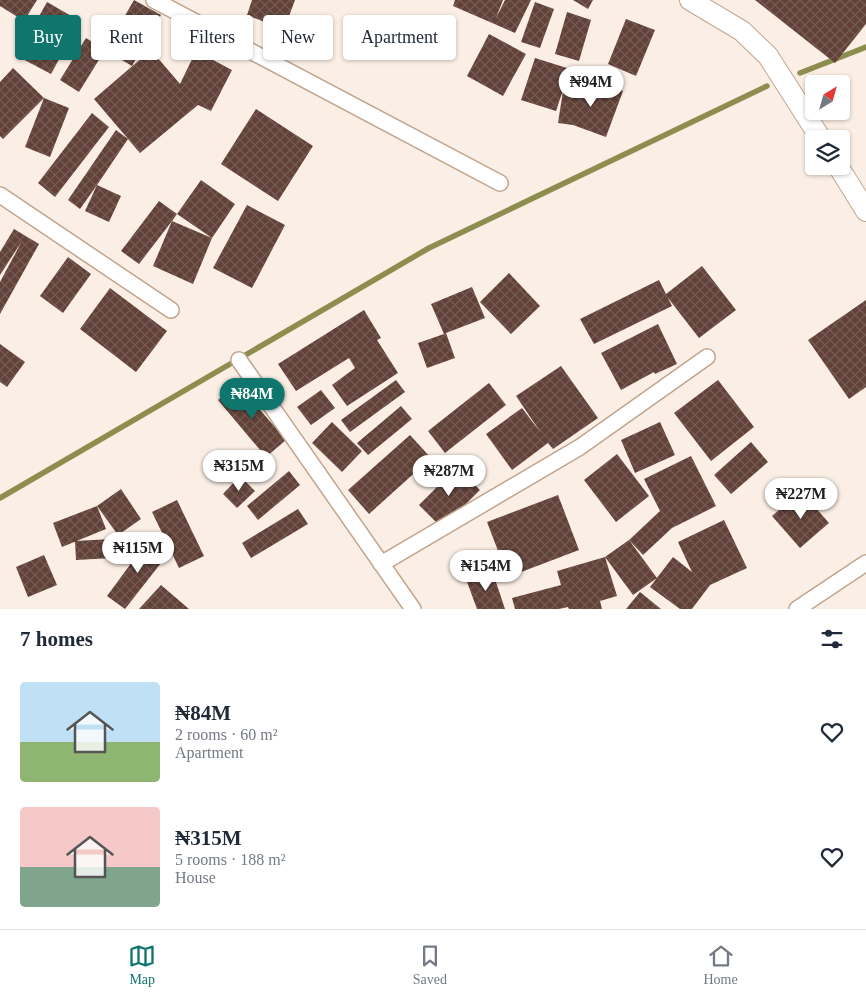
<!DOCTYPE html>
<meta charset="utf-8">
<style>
body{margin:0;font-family:Georgia,serif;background:#f6f6f7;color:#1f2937;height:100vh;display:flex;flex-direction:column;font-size:19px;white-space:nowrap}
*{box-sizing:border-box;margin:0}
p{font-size:16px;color:#747a83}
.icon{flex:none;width:28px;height:28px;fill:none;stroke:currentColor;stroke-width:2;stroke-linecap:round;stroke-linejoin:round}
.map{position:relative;height:609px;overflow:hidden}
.panel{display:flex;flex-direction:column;background:#fff;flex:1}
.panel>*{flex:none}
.hud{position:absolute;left:15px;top:15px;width:500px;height:45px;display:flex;gap:10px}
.needle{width:32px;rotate:37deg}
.fabs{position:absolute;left:805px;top:75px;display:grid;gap:10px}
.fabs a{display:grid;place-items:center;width:45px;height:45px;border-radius:5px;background:#fff;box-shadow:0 1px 4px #0004;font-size:25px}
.price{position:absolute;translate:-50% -42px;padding:0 11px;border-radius:18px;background:#fff;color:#222;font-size:16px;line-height:32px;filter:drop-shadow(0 1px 2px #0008)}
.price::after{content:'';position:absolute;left:50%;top:30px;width:15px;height:11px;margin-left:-8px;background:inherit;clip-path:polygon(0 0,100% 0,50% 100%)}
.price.active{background:#0f766e;color:#fff}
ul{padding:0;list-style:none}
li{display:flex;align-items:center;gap:15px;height:125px;padding:0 20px}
li span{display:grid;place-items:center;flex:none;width:140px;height:100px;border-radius:5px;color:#555}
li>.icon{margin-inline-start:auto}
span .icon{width:60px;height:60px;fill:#fffc;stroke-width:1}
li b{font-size:21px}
h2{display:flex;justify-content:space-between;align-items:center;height:60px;padding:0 20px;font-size:21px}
.chip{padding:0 18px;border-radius:5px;background:#fff;box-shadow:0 1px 4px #0004;font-size:18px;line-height:45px}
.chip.active{background:#0f766e;color:#fff}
.tabs{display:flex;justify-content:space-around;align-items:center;height:70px;border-top:1px solid #e0e1e3;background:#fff;font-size:14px;color:#747a83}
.tabs a{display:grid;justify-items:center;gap:2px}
.tabs .active{color:#0f766e}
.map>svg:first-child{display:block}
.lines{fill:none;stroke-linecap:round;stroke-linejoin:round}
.stream{stroke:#8c8d4f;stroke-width:5.5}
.building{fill:url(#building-cross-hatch)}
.minor-casing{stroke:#c1a48c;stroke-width:18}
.tertiary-casing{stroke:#c1a48c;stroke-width:22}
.minor{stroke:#fff;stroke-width:15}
.tertiary{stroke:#fff;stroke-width:20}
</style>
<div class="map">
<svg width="866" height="609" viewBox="0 0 866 609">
<defs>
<pattern id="building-cross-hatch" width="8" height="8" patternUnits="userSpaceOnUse" patternTransform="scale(1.25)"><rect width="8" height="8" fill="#614138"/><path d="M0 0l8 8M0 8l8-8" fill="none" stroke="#755b53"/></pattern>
</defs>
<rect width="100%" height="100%" fill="#fbefe5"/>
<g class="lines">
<path class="stream" d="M 800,73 L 866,47
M 0,498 L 429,248 L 767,86"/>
</g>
<path class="building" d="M 0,0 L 37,0 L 24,21 L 0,6 Z
M 134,0 L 161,15 L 132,66 L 105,50 L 79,92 L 60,80 L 86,38 L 105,50 Z
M 252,0 L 295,0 L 284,30 L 247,15 Z
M 455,0 L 503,0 L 496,18 L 505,0 L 531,0 L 515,33 L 453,6 Z
M 573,0 L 593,0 L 588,9 Z
M 755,0 L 866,0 L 866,24 L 835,63 Z
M 47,2 L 80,21 L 51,74 L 17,56 Z
M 535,2 L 554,9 L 540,48 L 521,42 Z
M 567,12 L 591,20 L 579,61 L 555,54 Z
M 288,18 L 307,19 L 306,46 L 287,45 Z
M 626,19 L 655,30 L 636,76 L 608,64 Z
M 489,34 L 526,54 L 503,96 L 467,76 Z
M 151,50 L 180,84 L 196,51 L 232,70 L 211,111 L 198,105 L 140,153 L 128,139 L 97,185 L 121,196 L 109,222 L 85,211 L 97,185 L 80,209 L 68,200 L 116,130 L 128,139 L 94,99 Z
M 535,58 L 570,69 L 556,111 L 521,100 Z
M 13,68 L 44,98 L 69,108 L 50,157 L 25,147 L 44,98 L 3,139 L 0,136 L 0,82 Z
M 590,78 L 623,91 L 606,137 L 573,125 L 558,123 L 563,91 L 584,93 Z
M 256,109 L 313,146 L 278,201 L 221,164 Z
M 92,113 L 109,127 L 55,197 L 38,183 Z
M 201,180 L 235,204 L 212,238 L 193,284 L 153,266 L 172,221 L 139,264 L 121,251 L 159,201 L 177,214 L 172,221 L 212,238 L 177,214 Z
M 247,205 L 285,225 L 252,288 L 213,268 Z
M 14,229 L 39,244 L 0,314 L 0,282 L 22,241 L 0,275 L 0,252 Z
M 68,257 L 91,274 L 63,313 L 40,296 Z
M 702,266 L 736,310 L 699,338 L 668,298 L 672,306 L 594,344 L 580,319 L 659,280 L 666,294 Z
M 509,273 L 540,306 L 511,334 L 480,302 Z
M 472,287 L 485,318 L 446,333 L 455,358 L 427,368 L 418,343 L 444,334 L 431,304 Z
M 110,288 L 167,331 L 136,372 L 80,329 Z
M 866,300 L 866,387 L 849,399 L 808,340 Z
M 364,310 L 381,338 L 377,340 L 398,373 L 347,406 L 332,385 L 355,368 L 349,358 L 296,391 L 278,364 Z
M 658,324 L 677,364 L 655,374 L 654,372 L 621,390 L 601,353 Z
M 0,344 L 25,362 L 7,387 L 0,382 Z
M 561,366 L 598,418 L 553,449 L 548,443 L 512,470 L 486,434 L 522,408 L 541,433 L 516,396 Z
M 396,380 L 405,392 L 350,432 L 341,420 Z
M 718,380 L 754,427 L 711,461 L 674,413 Z
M 237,383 L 286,440 L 266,457 L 218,400 Z
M 489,383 L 506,405 L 445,453 L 428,431 Z
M 321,390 L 335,408 L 311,425 L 297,407 Z
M 401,406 L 412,419 L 368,455 L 357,443 Z
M 332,422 L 362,451 L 342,472 L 312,443 Z
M 660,422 L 675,455 L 635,473 L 621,440 Z
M 410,435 L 431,458 L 369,514 L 348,490 Z
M 751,442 L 768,462 L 731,494 L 714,475 Z
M 617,454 L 649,496 L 616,522 L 584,480 Z
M 691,456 L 716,506 L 672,528 L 643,555 L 629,540 L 660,511 L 644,479 Z
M 457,467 L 480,490 L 442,528 L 419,505 Z
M 289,471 L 300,485 L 258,520 L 247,506 Z
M 240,476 L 255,491 L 237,508 L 223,494 Z
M 121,489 L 141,519 L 118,535 L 97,506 Z
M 801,491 L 829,523 L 800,548 L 772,516 Z
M 558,495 L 579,550 L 508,577 L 487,522 Z
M 177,500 L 204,556 L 179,568 L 152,512 Z
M 97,506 L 106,529 L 62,547 L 53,523 Z
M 298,509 L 308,524 L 251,558 L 242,543 Z
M 724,520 L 747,568 L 710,585 L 692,609 L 680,609 L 650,587 L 673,557 L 692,572 L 678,542 Z
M 130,538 L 131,557 L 76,560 L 75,541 Z
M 149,539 L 168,554 L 125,609 L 107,596 Z
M 629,540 L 657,578 L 633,595 L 605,557 L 617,596 L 600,601 L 602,609 L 569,609 L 568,607 L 559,609 L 515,609 L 512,598 L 561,585 L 557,571 L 605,557 Z
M 44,555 L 57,585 L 28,597 L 16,567 Z
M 492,570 L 505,609 L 477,609 L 466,579 Z
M 161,585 L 189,609 L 139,609 Z
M 640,592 L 661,609 L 626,609 Z"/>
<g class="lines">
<g class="minor-casing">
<path id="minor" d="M 154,0 L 500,183
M 0,195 L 171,310
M 239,360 L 413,609
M 381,564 L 580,447 L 707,357
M 797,609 L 866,563"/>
</g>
<g class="tertiary-casing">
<path id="tertiary" d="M 690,0 L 742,31 L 768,56 L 821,139
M 838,166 L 866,211"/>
</g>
<use href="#minor" class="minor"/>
<use href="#tertiary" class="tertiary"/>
</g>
</svg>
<div class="fabs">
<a><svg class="needle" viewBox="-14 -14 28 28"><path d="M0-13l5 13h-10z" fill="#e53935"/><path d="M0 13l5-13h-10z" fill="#747a83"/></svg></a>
<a><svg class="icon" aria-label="layers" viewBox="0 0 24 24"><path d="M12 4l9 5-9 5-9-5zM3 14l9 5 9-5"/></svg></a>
</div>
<b class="price" style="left:591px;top:108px">₦94M</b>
<b class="price active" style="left:252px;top:420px">₦84M</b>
<b class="price" style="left:239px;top:492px">₦315M</b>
<b class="price" style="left:449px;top:497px">₦287M</b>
<b class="price" style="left:801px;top:520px">₦227M</b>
<b class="price" style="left:138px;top:574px">₦115M</b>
<b class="price" style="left:486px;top:592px">₦154M</b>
<div class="hud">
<a class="chip active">Buy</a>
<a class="chip">Rent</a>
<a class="chip">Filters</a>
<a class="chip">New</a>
<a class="chip">Apartment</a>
</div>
</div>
<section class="panel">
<h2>7 homes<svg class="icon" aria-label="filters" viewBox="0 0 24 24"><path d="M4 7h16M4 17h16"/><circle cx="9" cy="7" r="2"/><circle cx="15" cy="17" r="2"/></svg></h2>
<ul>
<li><span style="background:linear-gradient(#bfe0f5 60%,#8fb573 0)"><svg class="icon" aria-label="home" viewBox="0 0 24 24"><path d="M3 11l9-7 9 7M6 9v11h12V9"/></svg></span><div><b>₦84M</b><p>2 rooms · 60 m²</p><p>Apartment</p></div><svg class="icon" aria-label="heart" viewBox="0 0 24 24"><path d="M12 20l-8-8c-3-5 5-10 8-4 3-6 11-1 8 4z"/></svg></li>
<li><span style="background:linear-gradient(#f6c9c9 60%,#7fa58c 0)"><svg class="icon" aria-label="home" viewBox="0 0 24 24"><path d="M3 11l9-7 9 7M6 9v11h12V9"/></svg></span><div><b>₦315M</b><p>5 rooms · 188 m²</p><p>House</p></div><svg class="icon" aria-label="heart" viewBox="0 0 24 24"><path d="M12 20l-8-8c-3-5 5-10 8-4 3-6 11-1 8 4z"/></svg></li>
</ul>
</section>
<nav class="tabs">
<a class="active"><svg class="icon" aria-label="map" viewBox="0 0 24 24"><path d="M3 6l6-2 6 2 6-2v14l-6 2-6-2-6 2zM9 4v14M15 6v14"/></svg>Map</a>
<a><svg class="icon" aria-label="saved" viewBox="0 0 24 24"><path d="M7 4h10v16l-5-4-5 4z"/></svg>Saved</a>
<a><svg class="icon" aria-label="home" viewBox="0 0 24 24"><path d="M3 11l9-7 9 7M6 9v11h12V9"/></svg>Home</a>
</nav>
